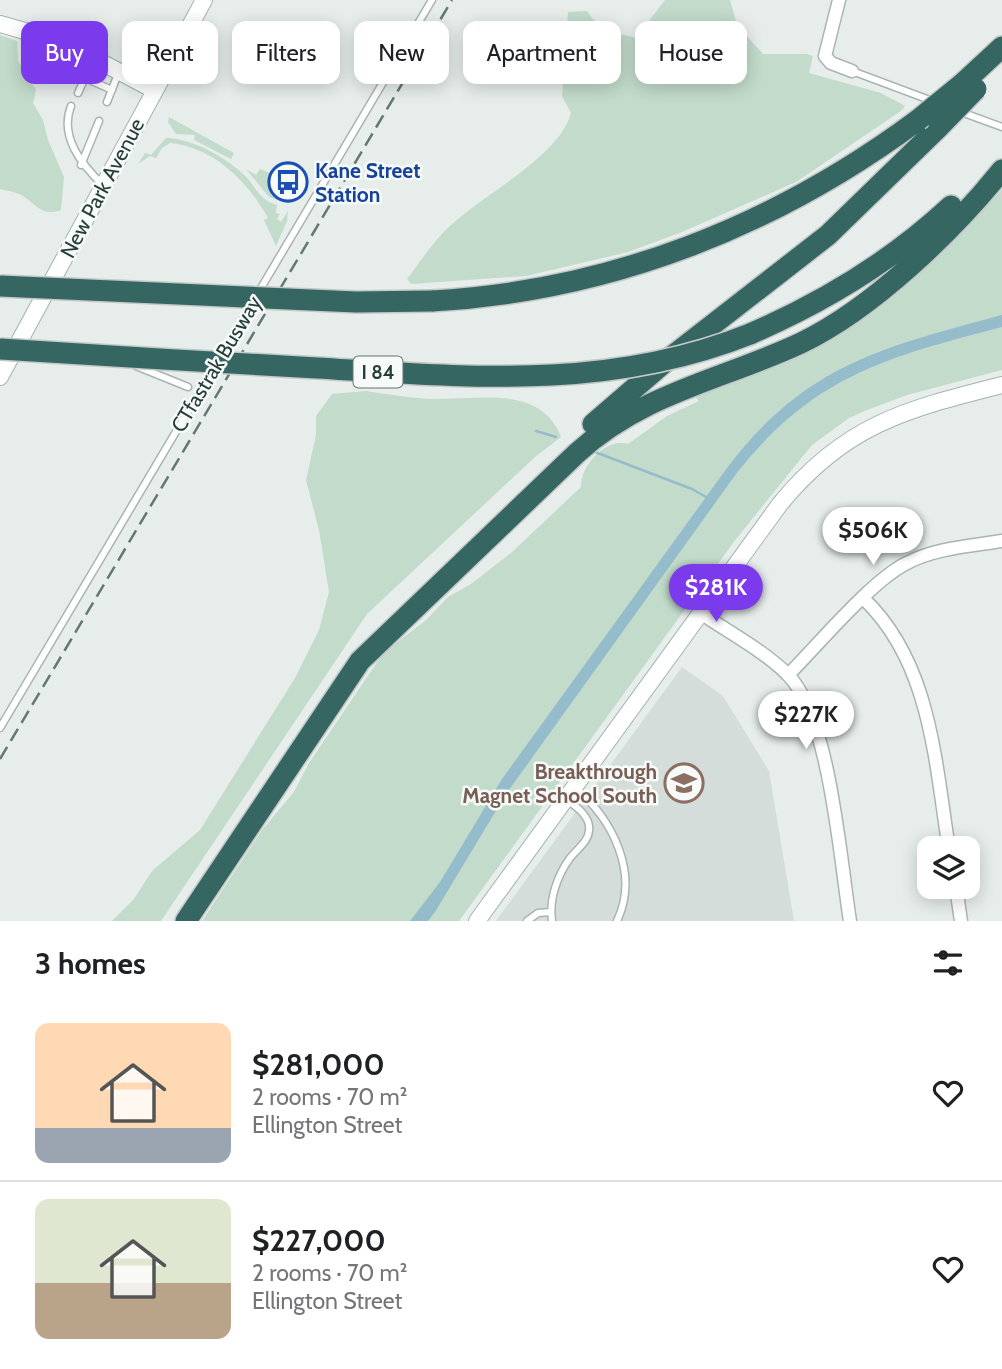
<!DOCTYPE html>
<meta charset="utf-8">
<style>
body{margin:0;font-family:Cabin,sans-serif;background:#f2f2f2;color:#202124;height:100vh;display:flex;flex-direction:column;font-size:26px;white-space:nowrap}
*{box-sizing:border-box;margin:0}
p{font-size:23px;color:#757577}
.icon{flex:none;width:38px;height:38px;fill:none;stroke:currentColor;stroke-width:2;stroke-linecap:round;stroke-linejoin:round}
.map{position:relative;height:921px;overflow:hidden}
.panel{display:flex;flex-direction:column;background:#fff;flex:1}
.panel>*{flex:none}
.hud{position:absolute;left:21px;top:21px;width:961px;height:63px;display:flex;gap:14px}
.tools{position:absolute;left:917px;top:836px;display:grid;gap:14px}
.tools a{display:grid;place-items:center;width:63px;height:63px;border-radius:14px;background:#fff;box-shadow:0 4px 18px #0003;font-size:35px}
.price{position:absolute;translate:-50% -60px;padding:0 16px;border-radius:24px;background:#fff;color:#222;font-size:23px;line-height:46px;filter:drop-shadow(0 2px 4px #0008)}
.price::after{content:'';position:absolute;left:50%;top:42px;width:21px;height:16px;margin-left:-10px;background:inherit;clip-path:polygon(0 0,100% 0,50% 100%)}
.price.on{background:#7c3aed;color:#fff}
ul{padding:0;list-style:none}
li{display:flex;align-items:center;gap:21px;height:175px;padding:0 35px}
li+li{border-top:2px solid #e0e0e0}
li span{display:grid;place-items:center;flex:none;width:196px;height:140px;border-radius:14px;color:#555}
li>.icon{margin-inline-start:auto}
span .icon{width:84px;height:84px;fill:#fffc;stroke-width:1}
li b{font-size:30px}
h2{display:flex;justify-content:space-between;align-items:center;height:84px;padding:0 35px;font-size:30px}
.tag{padding:0 24px;border-radius:14px;background:#fff;box-shadow:0 4px 18px #0003;font-size:24px;line-height:63px}
.tag.on{background:#7c3aed;color:#fff}
.map>svg:first-child{display:block}
.built{fill:#d4ddda}
.green{fill:#c2dbcb}
.water{fill:#95bccb}
.lines{fill:none;stroke-linecap:round;stroke-linejoin:round}
.stream{stroke:#95bccb;stroke-width:2.5}
.lane-casing{stroke:#a9b5b2;stroke-width:9}
.street-casing{stroke:#a9b5b2;stroke-width:15}
.secondary-casing{stroke:#a2b4b0;stroke-width:18}
.highway-casing{stroke:#c3c9c8;stroke-width:24}
.lane{stroke:#fff;stroke-width:6}
.street{stroke:#fff;stroke-width:12}
.secondary{stroke:#fff;stroke-width:16}
.highway{stroke:#366661;stroke-width:21}
.rail{stroke:#627875;stroke-width:2.5;stroke-dasharray:14 7;stroke-linecap:butt}
.highway-bridge-casing{stroke:#c3c9c8;stroke-width:24;stroke-linecap:butt}
.highway-bridge{stroke:#366661;stroke-width:21}
.labels{text-anchor:middle;dominant-baseline:central;stroke-width:5;stroke-linejoin:round;paint-order:stroke}
.shield{fill:#f6faf8;stroke:#657672;stroke-width:2}
.shield-label{font-size:19px;font-weight:bold;fill:#273d39}
.transit-label{font-size:21px;font-weight:bold;fill:#164399;stroke:#f6faf8;text-anchor:start}
.street-label{font-size:21px;fill:#273d39;stroke:#f6faf8}
.education-label{font-size:21px;font-weight:bold;fill:#785e54;stroke:#f6faf8;text-anchor:end}
</style>
<div class="map">
<svg width="1002" height="921" viewBox="0 0 1002 921">
<rect width="100%" height="100%" fill="#e6edeb"/>
<path class="built" d="M 682,667 L 723,696 L 769,771 L 794,921 L 496,921 Z"/>
<path class="green" d="M 665,0 L 730,0 L 737,25 L 763,54 L 807,54 L 813,56 L 809,73 L 881,93 L 905,106 L 901,111 L 796,182 L 682,232 L 628,252 L 526,276 L 411,284 L 407,279 C 421,261 434,240 451,225 C 484,194 560,156 571,113 L 562,96 L 568,12 L 587,11 C 603,35 613,31 636,38 Z
M 0,35 L 17,41 L 18,61 L 36,90 L 33,103 L 43,120 L 48,140 L 64,177 L 61,210 C 42,217 37,205 23,196 C 17,192 7,191 0,189 Z
M 169,117 L 234,153 L 231,159 L 194,140 L 195,135 L 176,134 L 168,122 Z
M 166,138 C 193,138 231,160 248,179 C 255,187 261,201 277,205 L 276,213 L 280,214 L 277,219 L 281,222 L 288,211 L 287,221 L 276,246 L 264,220 L 268,218 C 248,182 214,147 170,143 L 162,148 L 156,158 L 150,156 L 138,164 L 145,153 L 151,155 Z
M 246,169 L 256,175 L 260,169 L 286,179 L 309,174 L 288,198 L 280,201 L 269,197 Z
M 1002,190 L 1002,370 L 907,395 L 867,410 L 849,418 L 812,445 L 736,539 L 459,921 L 202,921 L 262,830 L 294,792 L 309,763 L 384,652 L 425,621 L 448,597 L 471,584 L 511,553 L 581,487 C 581,464 606,438 628,444 L 667,416 L 699,401 L 693,394 L 806,352 L 872,313 Z
M 366,391 C 387,394 409,398 431,399 C 477,400 541,384 561,437 L 535,457 L 367,614 L 161,921 L 112,921 L 134,899 L 152,871 L 200,830 L 295,678 L 319,630 L 329,592 L 319,530 L 306,480 L 316,435 L 316,416 L 332,394 Z"/>
<path class="water" d="M 1002,315 L 1002,327 C 887,357 813,376 736,474 L 506,794 L 435,912 L 428,921 L 410,921 L 440,882 L 502,779 L 727,468 C 805,365 883,347 1002,315 Z"/>
<g class="lines">
<path class="stream" d="M 536,431 L 556,437
M 595,452 L 692,489 L 708,498"/>
<g class="lane-casing">
<path id="lane" d="M 95,60 L 85,78 L 112,90
M 852,71 L 935,102
M 78,93 L 85,78
M 107,102 L 118,74
M 71,106 C 59,137 82,165 103,185
M 961,112 L 1002,127
M 81,165 L 99,121
M 258,293 L 432,0
M 136,366 L 188,387
M 0,728 L 253,302
M 574,787 C 612,818 640,873 617,921
M 527,921 L 538,913 L 551,912
M 552,921 C 549,899 557,876 570,858 C 577,849 588,842 589,831 C 591,817 577,807 567,800"/>
</g>
<g class="street-casing">
<path id="street" d="M 839,0 L 825,56 L 831,63 L 852,71
M 864,599 C 931,663 935,762 949,849
M 701,613 C 728,632 766,652 788,675 C 830,717 840,859 850,921
M 788,675 C 818,645 872,580 907,563 C 935,548 971,546 1002,541
M 956,887 L 961,921"/>
</g>
<g class="secondary-casing">
<path id="secondary" d="M 0,24 L 63,42 L 154,90
M 0,377 L 204,0
M 477,921 L 780,504 C 845,424 907,409 1002,385"/>
</g>
<g class="highway-casing">
<path id="highway" d="M 962,84 L 1002,47
M 432,301 C 611,291 775,226 918,120
M 750,334 C 824,302 892,261 951,206
M 593,424 L 666,361 L 828,235 L 939,127
M 186,921 L 360,661 L 577,453 C 644,392 722,380 801,343 C 872,309 953,231 1002,170"/>
</g>
<use href="#lane" class="lane"/>
<use href="#street" class="street"/>
<use href="#secondary" class="secondary"/>
<use href="#highway" class="highway"/>
<path class="rail" d="M 0,759 L 452,0"/>
<g class="highway-bridge-casing">
<path id="highway-bridge" d="M 918,120 L 962,84
M 939,127 L 976,89
M 0,286 L 356,302 L 432,301
M 0,349 C 106,356 211,362 317,368 C 467,377 607,391 750,334"/>
</g>
<use href="#highway-bridge" class="highway-bridge"/>
</g>
<defs>
<g id="bus-ring" transform="scale(2.0125)"><circle r="9.5" fill="#f6faf8" stroke="#1a4fb4" stroke-width="1.5"/><path d="M-5-6H5V4H4V6H2V4H-2V6H-4V4H-5ZM-3.5-4V0h7V-4ZM-3.5 1.2v1.5H-2V1.2ZM2 1.2v1.5H3.5V1.2Z" fill="#1a4fb4"/></g>
<g id="school-ring" transform="scale(2.0125)"><circle r="9.5" fill="#f6faf8" stroke="#8d6e63" stroke-width="1.5"/><path d="M0-5L7-2L0 1L-7-2ZM-4 1L0 2.5L4 1V4Q0 6-4 4Z" fill="#8d6e63"/></g>
</defs>
<g fill-rule="evenodd">
<use href="#bus-ring" x="288" y="182"/>
<use href="#school-ring" x="684" y="783"/>
</g>
<g class="labels">
<rect class="shield" x="353.5" y="356.5" width="49" height="31" rx="5"/>
<g class="shield-label">
<text x="378" y="372">I 84</text>
</g>
<g class="transit-label">
<text x="315" y="170">Kane Street<tspan x="315" dy="24">Station</tspan></text>
</g>
<g class="street-label">
<text transform="translate(102 188) rotate(-62)">New Park Avenue</text>
<text transform="translate(216 364) rotate(-59)">CTfastrak Busway</text>
</g>
<g class="education-label">
<text x="657" y="771">Breakthrough<tspan x="657" dy="24">Magnet School South</tspan></text>
</g>
</g>
</svg>
<div class="tools">
<a><svg class="icon" aria-label="layers" viewBox="0 0 24 24"><path d="M12 4l9 5-9 5-9-5zM3 14l9 5 9-5"/></svg></a>
</div>
<b class="price" style="left:873px;top:567px">$506K</b>
<b class="price on" style="left:716px;top:624px">$281K</b>
<b class="price" style="left:806px;top:751px">$227K</b>
<div class="hud">
<a class="tag on">Buy</a>
<a class="tag">Rent</a>
<a class="tag">Filters</a>
<a class="tag">New</a>
<a class="tag">Apartment</a>
<a class="tag">House</a>
</div>
</div>
<section class="panel">
<h2>3 homes<svg class="icon" aria-label="filters" viewBox="0 0 24 24"><path d="M4 7h16M4 17h16"/><circle cx="9" cy="7" r="2"/><circle cx="15" cy="17" r="2"/></svg></h2>
<ul>
<li><span style="background:linear-gradient(#ffd9b3 75%,#9aa5b1 0)"><svg class="icon" aria-label="home" viewBox="0 0 24 24"><path d="M3 11l9-7 9 7M6 9v11h12V9"/></svg></span><div><b>$281,000</b><p>2 rooms · 70 m²</p><p>Ellington Street</p></div><svg class="icon" aria-label="heart" viewBox="0 0 24 24"><path d="M12 20l-8-8c-3-5 5-10 8-4 3-6 11-1 8 4z"/></svg></li>
<li><span style="background:linear-gradient(#dfe7d0 60%,#b9a48a 0)"><svg class="icon" aria-label="home" viewBox="0 0 24 24"><path d="M3 11l9-7 9 7M6 9v11h12V9"/></svg></span><div><b>$227,000</b><p>2 rooms · 70 m²</p><p>Ellington Street</p></div><svg class="icon" aria-label="heart" viewBox="0 0 24 24"><path d="M12 20l-8-8c-3-5 5-10 8-4 3-6 11-1 8 4z"/></svg></li>
</ul>
</section>
